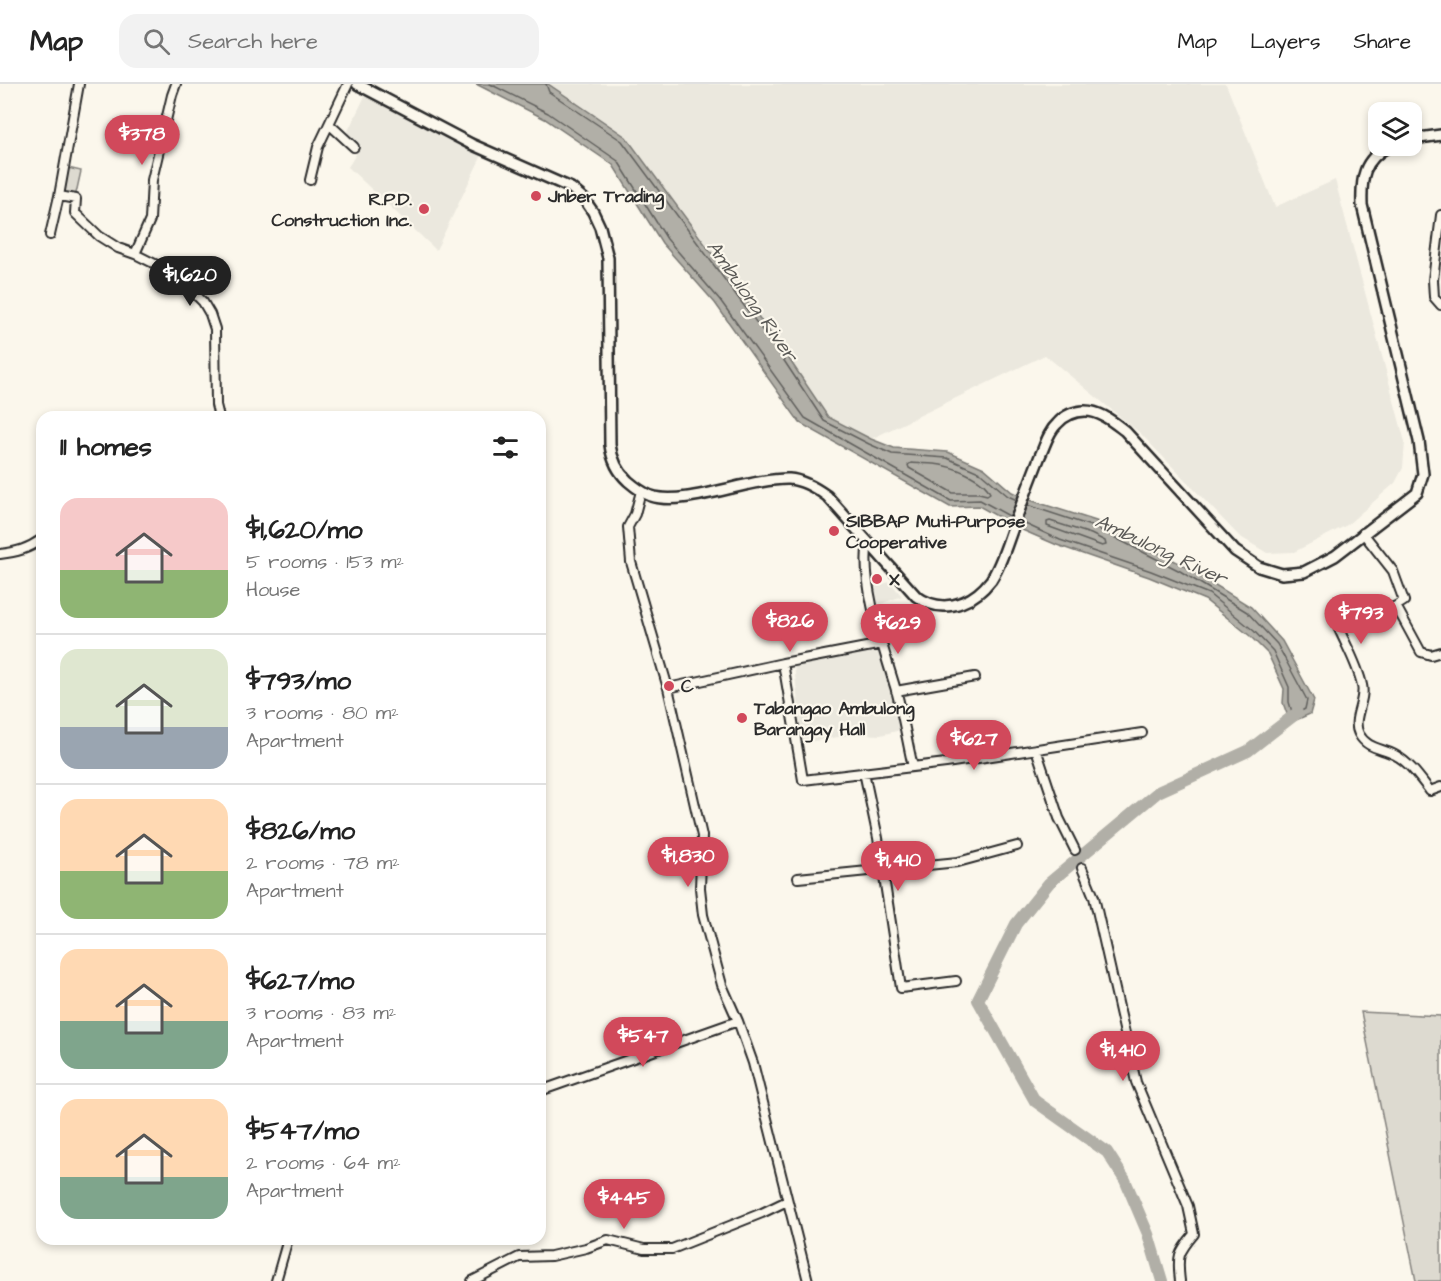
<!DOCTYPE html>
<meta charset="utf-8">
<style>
body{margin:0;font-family:"Architects Daughter",sans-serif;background:#f2f2f2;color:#222;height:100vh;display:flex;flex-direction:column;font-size:22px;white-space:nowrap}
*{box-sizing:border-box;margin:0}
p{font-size:20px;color:#767676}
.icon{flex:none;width:33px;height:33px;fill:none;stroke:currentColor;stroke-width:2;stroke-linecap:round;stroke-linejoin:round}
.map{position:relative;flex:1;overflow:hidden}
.sheet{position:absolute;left:36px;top:327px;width:510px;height:834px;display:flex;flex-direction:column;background:#fff;border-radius:18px;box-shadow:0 3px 9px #0003}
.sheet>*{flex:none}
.buttons{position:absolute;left:1368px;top:18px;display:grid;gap:12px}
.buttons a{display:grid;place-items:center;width:54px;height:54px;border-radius:12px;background:#fff;box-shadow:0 3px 9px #0003;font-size:30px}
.price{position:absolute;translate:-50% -51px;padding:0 14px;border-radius:21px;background:#d1495b;color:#fff;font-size:20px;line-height:39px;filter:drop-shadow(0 2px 3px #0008)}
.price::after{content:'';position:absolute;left:50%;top:36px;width:18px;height:14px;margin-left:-9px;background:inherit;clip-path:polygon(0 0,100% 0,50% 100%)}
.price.selected{background:#222;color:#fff}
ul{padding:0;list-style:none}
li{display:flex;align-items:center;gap:18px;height:150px;padding:0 24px}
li+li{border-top:2px solid #e0e0e0}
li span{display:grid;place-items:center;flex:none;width:168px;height:120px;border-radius:18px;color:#555}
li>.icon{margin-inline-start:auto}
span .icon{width:72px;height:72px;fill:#fffc;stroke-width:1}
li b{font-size:26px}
h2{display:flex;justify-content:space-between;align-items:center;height:72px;padding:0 24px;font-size:26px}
header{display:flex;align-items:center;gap:36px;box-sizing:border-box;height:84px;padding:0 30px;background:#fff;border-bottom:2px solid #e0e0e0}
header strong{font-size:28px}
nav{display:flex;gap:33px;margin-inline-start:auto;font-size:21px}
.search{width:420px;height:54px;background:#f2f2f2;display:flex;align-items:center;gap:15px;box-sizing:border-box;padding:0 21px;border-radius:18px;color:#767676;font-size:22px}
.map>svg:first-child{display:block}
.built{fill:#ebe8de}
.green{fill:#dddad0;stroke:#84827e;stroke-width:1.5}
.water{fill:#b1afa7;stroke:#7b7a75;stroke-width:1.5}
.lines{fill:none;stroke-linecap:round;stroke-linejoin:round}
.shore{stroke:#61605d;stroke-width:1.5}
.river{stroke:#b1afa7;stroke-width:12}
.minor-casing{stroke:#2b2b2b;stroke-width:12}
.major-casing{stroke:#2b2b2b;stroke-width:14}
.minor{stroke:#fbf7ec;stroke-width:8}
.major{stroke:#fbf7ec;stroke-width:9}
.poi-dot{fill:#d1495b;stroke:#fbf7ec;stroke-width:2}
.labels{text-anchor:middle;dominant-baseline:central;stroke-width:4.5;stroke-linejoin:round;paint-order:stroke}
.poi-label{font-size:18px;font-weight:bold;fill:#2b2b2b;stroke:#fbf7ec;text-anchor:start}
.water-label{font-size:20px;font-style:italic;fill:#5a5956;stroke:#fbf7ec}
</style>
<header>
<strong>Map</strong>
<div class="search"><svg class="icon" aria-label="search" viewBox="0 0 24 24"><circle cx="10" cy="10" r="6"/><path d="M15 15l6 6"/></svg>Search here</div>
<nav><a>Map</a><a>Layers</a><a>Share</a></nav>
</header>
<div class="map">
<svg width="1441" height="1197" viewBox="0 0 1441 1197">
<rect width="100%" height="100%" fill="#fbf7ec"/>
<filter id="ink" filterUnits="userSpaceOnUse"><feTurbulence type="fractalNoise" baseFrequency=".0167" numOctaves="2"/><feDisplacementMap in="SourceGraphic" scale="12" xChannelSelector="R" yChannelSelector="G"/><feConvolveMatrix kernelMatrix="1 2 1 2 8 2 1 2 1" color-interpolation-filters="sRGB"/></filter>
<g filter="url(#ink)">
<path class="built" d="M 548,0 L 1226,0 L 1275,123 L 1335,96 L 1405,358 L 1403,384 L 1395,399 L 1347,441 L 1294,468 L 1267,469 L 1239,452 L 1141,350 L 1045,271 L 871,355 L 828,333 L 783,266 L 626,53 Z
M 366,10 L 483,69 L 436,166 L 348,83 L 361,62 L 347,49 Z
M 890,498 L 902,512 L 878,521 L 874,502 Z
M 873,567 L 882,567 L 904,645 L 881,651 L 857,650 L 802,659 L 794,581 Z"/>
<path class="green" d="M 68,84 L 81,87 L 75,114 L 61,111 Z
M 1361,928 L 1441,932 L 1441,1197 L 1416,1197 Z"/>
<path class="water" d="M 476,0 L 548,0 L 626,53 L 783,266 L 828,333 L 871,355 L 894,364 L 948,368 L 984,384 L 1012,408 L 1030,416 L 1096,437 L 1183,481 L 1251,523 L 1282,557 L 1314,616 L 1310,630 L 1287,640 L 1283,639 L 1287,630 L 1283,619 L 1284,605 L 1268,570 L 1250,552 L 1205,516 L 1149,493 L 1057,461 L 1020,445 L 979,422 L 950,423 L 800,339 L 715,219 L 662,159 L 613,81 L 545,35 Z"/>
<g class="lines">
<path class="shore" d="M 490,0 L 548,29 L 618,77 L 667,155 L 720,216 L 805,334 L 951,417 L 980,416 L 1011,433
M 546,0 L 549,8 L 622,57 L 779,269 L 824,337 L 869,360 L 892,370 L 947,374 L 981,389 L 1008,412 L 1017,416
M 911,379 C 922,380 935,379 945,382 C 959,385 985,396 990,409 L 987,411 L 979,409 L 953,409 L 909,384 L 908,381 Z
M 1050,437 L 1091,450 L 1105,457 L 1106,461 L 1102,462 L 1047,442 L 1047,438 Z
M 1021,438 L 1060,456 L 1151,487 L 1209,510 L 1254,547 L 1273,567 L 1289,603 L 1289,618 L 1292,628 L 1296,630 L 1305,625 L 1307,616 L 1277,560 L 1247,528 L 1180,487 L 1094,443 L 1027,421"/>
<path class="river" d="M 1162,1197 L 1148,1150 L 1125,1096 L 1107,1068 L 1035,1017 L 978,916 L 1016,840 L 1049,799 L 1158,708 L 1248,667 L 1297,629"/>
<g class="minor-casing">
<path id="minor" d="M 79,0 L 59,112 L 76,115 L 75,129 L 99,152 L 118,164 L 135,170 L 175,190 L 203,218 L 210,230 L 215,245 L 216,321 L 219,333
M 348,0 L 329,40 L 354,63
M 310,96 L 318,63 L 329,40
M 1441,131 L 1433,196 L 1434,213 L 1441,221
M 50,151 L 59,112
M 135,170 L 150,136 L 152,96 L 172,11 L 176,0
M 641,407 L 635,430 L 628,443 L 631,478 L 668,604 L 702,752 L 700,804 L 703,831 L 722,901 L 738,937 L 753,979 L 808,1197
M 1363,449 L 1393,487 L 1404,517 L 1396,522 L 1339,545 C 1347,563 1358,582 1362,601 C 1366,617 1351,635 1359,650 C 1367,665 1382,664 1395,671 C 1409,678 1420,694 1430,707 L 1441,703
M 868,458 C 860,498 884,566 896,606 C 903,631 907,657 913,683
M 0,470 C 17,468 28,465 42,455
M 1396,522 L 1421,568 L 1431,571 L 1441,568
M 783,579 L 882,560
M 668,604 L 783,579 L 803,696 L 946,679 L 1142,649
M 896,607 L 975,593
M 1036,665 L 1059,734 L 1075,766
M 864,688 L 878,754 L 901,904 L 956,897
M 1082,784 L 1094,813 L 1136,998 L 1188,1122 L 1194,1150 C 1178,1169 1177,1172 1180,1197
M 798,794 L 958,778 L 1017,762
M 540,1007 L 738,937
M 276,1197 L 288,1155
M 472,1197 L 519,1173 L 551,1172 L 586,1164 L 608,1156 L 644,1165 L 672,1165 L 762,1129 L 787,1117"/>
</g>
<g class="major-casing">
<path id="major" d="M 357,0 L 471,60 L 571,104 L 584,115 L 593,128 L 600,143 L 608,174 L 610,361 C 612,376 617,387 628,397 C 635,403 643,409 651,412 C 685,423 749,394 789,395 C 802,396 816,404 827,412 L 916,512 C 931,523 946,525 963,518 C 974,514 984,505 991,496 C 1002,479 1007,459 1014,441 C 1022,418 1031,395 1040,372 C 1045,362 1048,348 1057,340 C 1064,332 1074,327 1085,327 C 1101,327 1113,338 1125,347 L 1235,467 L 1259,483 L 1282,490 L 1304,488 L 1335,472 L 1417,409 L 1423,390 L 1419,357 L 1362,121 C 1361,94 1363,76 1389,62
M 1412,55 L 1441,51"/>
</g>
<use href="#minor" class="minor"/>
<use href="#major" class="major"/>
</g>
</g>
<g class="poi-dot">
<circle cx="536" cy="112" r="6"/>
<circle cx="424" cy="125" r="6"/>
<circle cx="834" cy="447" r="6"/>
<circle cx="877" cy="495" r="6"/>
<circle cx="669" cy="602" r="6"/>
<circle cx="742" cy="634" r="6"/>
</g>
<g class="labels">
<g class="poi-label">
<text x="548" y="112">Jnber Trading</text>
<text x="412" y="115" text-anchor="end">R.P.D.<tspan x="412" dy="21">Construction Inc.</tspan></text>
<text x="846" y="437">SIBBAP Muti-Purpose<tspan x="846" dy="21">Cooperative</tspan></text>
<text x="889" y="495">X</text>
<text x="681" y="602">C</text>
<text x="754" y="624">Tabangao Ambulong<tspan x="754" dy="21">Barangay Hall</tspan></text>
</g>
<g class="water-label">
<text transform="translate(752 217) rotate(55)">Ambulong River</text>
<text transform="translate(1161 466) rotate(25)">Ambulong River</text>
</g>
</g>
</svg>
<div class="buttons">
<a><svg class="icon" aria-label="layers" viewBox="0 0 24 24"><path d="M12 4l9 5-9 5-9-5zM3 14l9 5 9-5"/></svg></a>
</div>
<b class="price" style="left:142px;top:82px">$378</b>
<b class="price selected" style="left:190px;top:223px">$1,620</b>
<b class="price" style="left:1361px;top:561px">$793</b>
<b class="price" style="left:790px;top:569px">$826</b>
<b class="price" style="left:898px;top:571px">$629</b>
<b class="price" style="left:974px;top:687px">$627</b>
<b class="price" style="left:688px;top:804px">$1,830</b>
<b class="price" style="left:898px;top:808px">$1,410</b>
<b class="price" style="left:643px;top:984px">$547</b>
<b class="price" style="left:1123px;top:998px">$1,410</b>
<b class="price" style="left:624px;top:1146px">$445</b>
<section class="sheet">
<h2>11 homes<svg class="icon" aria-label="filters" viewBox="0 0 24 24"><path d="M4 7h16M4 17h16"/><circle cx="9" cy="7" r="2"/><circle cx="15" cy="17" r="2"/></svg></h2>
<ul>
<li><span style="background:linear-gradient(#f6c9c9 60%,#8fb573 0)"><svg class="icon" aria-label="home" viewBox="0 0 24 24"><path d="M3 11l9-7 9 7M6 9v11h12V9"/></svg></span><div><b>$1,620/mo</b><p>5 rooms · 153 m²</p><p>House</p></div></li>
<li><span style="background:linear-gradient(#dfe7d0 65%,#9aa5b1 0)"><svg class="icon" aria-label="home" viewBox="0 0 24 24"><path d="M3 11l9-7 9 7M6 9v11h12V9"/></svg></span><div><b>$793/mo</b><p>3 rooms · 80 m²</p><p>Apartment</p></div></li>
<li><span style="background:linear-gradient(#ffd9b3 60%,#8fb573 0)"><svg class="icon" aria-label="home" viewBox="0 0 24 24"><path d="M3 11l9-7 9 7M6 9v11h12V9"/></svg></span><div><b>$826/mo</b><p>2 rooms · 78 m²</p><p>Apartment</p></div></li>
<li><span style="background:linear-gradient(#ffd9b3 60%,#7fa58c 0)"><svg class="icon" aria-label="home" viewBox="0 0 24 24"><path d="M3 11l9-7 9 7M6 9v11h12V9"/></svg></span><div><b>$627/mo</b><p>3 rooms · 83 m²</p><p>Apartment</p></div></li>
<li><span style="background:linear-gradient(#ffd9b3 65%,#7fa58c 0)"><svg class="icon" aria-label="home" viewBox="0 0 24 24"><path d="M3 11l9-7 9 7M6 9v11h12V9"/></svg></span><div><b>$547/mo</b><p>2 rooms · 64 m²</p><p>Apartment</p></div></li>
</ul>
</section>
</div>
